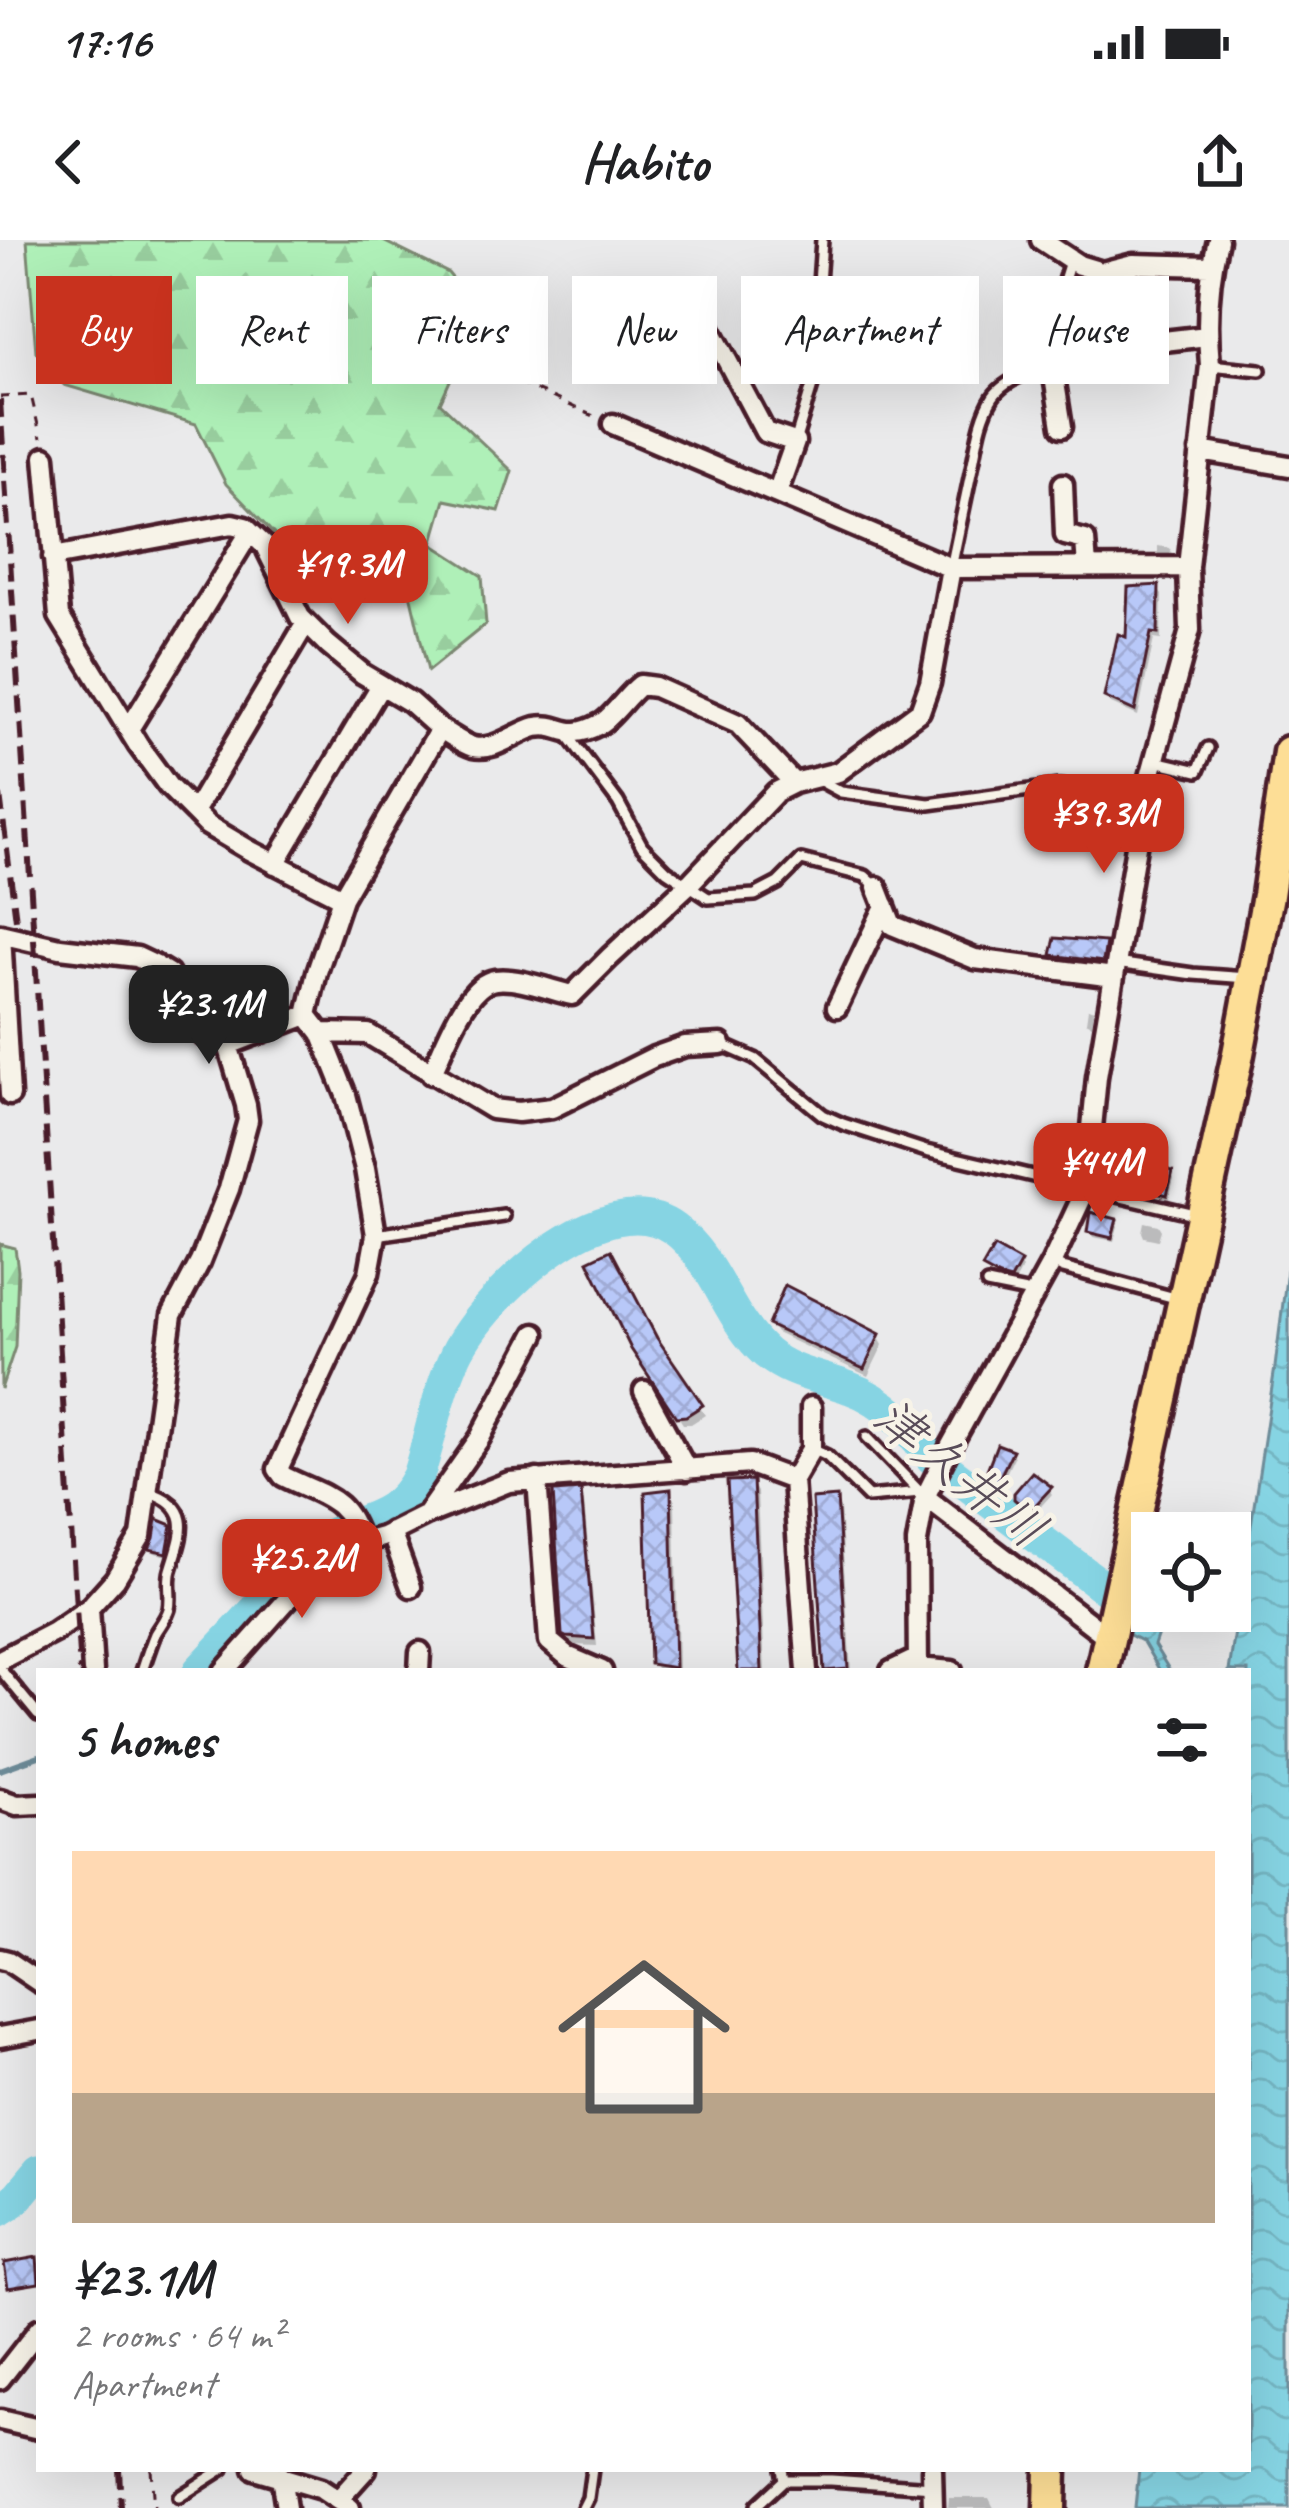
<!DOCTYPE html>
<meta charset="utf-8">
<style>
body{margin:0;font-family:Caveat,"Klee One",sans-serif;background:#f6f6f6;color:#202124;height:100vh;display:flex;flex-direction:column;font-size:45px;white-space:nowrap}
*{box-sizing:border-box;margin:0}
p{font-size:39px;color:#757577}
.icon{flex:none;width:66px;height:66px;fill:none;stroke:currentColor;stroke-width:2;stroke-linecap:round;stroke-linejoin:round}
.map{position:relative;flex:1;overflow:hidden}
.panel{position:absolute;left:36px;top:1428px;width:1215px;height:804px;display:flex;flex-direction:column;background:#fff;border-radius:0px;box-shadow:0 12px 48px #0002}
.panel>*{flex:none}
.guide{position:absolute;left:36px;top:36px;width:1218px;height:108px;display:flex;gap:24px}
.buttons{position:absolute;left:1131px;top:1272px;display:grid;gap:24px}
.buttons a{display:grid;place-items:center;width:120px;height:120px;border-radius:0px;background:#fff;box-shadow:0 12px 48px #0002;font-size:60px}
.price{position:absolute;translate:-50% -102px;padding:0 27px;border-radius:24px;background:#c8321e;color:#fff;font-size:39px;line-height:78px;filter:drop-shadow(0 3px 6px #0008)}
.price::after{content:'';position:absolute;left:50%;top:72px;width:36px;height:27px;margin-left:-18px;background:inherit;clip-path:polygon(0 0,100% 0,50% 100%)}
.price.current{background:#222;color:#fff}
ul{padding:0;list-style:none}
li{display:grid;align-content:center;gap:24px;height:636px;padding:0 36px}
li+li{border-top:3px solid #e0e0e0}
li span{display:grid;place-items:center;height:372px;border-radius:0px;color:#555}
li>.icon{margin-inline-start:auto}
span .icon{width:216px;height:216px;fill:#fffc;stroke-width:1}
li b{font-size:51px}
h2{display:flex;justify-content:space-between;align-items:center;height:144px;padding:0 36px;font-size:51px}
.chip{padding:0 42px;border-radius:0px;background:#fff;box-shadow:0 12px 48px #0002;font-size:42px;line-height:108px}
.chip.current{background:#c8321e;color:#fff}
.status{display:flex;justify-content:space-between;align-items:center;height:84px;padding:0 60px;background:#fff;direction:ltr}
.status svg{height:33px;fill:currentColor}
header{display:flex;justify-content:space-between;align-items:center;height:156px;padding:0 36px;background:#fff;font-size:54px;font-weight:700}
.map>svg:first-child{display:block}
.forest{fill:url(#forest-firs);stroke:#7c8872;stroke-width:3}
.water{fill:url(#water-waves);stroke:#6e8c99;stroke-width:3}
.shadow{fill:#0003}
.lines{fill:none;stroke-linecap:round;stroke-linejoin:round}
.stream{stroke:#6e8c99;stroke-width:6}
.river{stroke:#86d4e3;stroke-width:33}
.building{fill:url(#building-cross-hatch);stroke:#4a1f2b;stroke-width:3}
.service-casing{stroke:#4a1f2b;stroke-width:18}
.minor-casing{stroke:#4a1f2b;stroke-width:27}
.trunk-casing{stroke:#4a1f2b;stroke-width:39}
.path{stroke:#4a1f2b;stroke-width:3;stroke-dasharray:9 9;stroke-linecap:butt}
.service{stroke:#f7f3e8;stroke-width:9}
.minor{stroke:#f7f3e8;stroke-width:18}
.trunk{stroke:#fdde96;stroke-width:30}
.rail{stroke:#4a1f2b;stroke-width:6;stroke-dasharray:18 9;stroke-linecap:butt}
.labels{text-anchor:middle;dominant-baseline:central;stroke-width:10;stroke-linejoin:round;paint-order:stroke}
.water-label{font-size:51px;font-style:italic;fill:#594c59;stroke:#f7f3e8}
</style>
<div class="status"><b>17:16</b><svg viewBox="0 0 49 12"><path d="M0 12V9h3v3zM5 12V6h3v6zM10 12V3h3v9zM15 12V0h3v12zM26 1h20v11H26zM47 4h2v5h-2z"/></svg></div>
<header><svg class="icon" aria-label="back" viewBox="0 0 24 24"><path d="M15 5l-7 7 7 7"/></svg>Habito<svg class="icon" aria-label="share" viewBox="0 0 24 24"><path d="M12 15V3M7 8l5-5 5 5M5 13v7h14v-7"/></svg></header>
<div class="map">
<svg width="1289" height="2268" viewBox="0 0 1289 2268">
<defs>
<pattern id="forest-firs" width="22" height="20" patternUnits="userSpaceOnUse" patternTransform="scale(3)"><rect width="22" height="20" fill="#aff0b8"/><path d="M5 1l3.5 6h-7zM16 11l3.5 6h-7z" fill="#98cd9e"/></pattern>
<pattern id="water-waves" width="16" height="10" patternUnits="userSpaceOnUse" patternTransform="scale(3)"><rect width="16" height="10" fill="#86d4e3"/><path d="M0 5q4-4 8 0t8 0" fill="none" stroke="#75b6c3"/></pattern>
<pattern id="building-cross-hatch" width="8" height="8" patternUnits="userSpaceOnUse" patternTransform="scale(3)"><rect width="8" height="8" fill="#b8c8f8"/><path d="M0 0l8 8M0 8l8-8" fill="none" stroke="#a0abd5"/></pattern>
</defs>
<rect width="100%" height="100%" fill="#eaeaeb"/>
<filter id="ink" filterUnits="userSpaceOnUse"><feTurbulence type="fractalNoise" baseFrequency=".00833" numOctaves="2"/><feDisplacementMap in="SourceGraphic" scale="24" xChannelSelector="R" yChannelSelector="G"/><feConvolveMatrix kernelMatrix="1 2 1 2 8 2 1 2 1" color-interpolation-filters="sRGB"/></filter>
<g filter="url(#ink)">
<path class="forest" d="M 27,0 L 381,0 L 448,33 L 470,60 L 476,83 L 440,163 L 512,231 L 499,271 L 445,260 L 432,304 L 482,336 L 486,384 L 428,431 L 408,345 L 343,349 L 312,334 L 226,244 L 196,184 L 64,145 L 36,112 Z
M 0,1004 L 15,1008 L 18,1030 L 15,1107 L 1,1149 Z"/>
<path class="water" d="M 1289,1014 L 1289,2268 L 1135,2268 L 1139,2229 L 1248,2229 L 1248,1431 L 1229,1431 L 1275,1127 Z
M 1136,1365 L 1162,1382 L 1154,1405 L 1170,1431 L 1160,1431 L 1143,1402 L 1126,1393 Z"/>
<path class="shadow" d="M 1158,306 L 1170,308 L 1172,314 L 1158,314 Z
M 1158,349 L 1162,355 L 1161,400 L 1154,399 L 1138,476 L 1111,464 L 1107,456 Z
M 1104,705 L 1107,709 L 1104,725 L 1057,719 L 1054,715 Z
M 1088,768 L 1094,770 L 1092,785 L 1086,782 Z
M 1171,933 L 1174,938 L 1169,959 L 1156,955 L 1153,950 Z
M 1115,981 L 1118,986 L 1114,1001 L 1093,997 L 1090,992 Z
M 1144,982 L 1158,985 L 1161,990 L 1158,1000 L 1144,997 L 1142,992 Z
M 1019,1024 L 1022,1029 L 1014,1044 L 1004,1042 L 989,1033 L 986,1028 Z
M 771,1085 L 878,1096 L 883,1105 L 868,1136 L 776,1093 Z
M 657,1104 L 705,1175 L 691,1184 L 683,1184 L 640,1118 Z
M 1011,1212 L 1014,1217 L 1000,1246 L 989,1235 Z
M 752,1243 L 757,1252 L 765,1431 L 741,1431 Z
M 1049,1249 L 1052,1254 L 1033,1275 L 1020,1264 Z
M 670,1252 L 675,1261 L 678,1431 L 658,1431 L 653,1423 Z
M 579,1253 L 584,1262 L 597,1406 L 573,1405 L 565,1394 Z
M 835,1260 L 840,1268 L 851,1431 L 827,1431 Z
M 170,1288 L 173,1294 L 169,1316 L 155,1313 L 152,1309 Z
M 949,2258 L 989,2258 L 994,2268 L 948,2268 Z"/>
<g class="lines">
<path class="stream" d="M 0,1530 L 39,1516"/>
<path class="river" d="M 199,1431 L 319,1302 C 357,1276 393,1285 418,1236 C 431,1196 438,1152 456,1114 C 484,1056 607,939 674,989 C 716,1020 727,1079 766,1113 C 791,1134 821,1137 850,1148 C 887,1161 909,1188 932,1218 L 1134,1370
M 0,1970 L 14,1961 L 39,1931"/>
</g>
<path class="building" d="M 1159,345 L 1158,394 L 1151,393 L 1135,471 L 1104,457 L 1118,394 L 1126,397 L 1128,347 Z
M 1055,698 L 1106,702 L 1103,722 L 1051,715 Z
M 1156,927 L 1173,931 L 1167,955 L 1150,950 Z
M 1090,972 L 1117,979 L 1112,998 L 1087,992 Z
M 994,1007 L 1021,1022 L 1011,1040 L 999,1037 L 982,1028 Z
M 611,1010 L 657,1098 L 703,1165 L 686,1176 L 676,1177 L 631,1109 L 588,1021 Z
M 785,1045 L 880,1094 L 864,1129 L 768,1085 Z
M 997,1204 L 1013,1210 L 997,1243 L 985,1235 Z
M 1032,1232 L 1052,1247 L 1029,1272 L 1014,1259 L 1014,1253 Z
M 753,1240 L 762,1431 L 738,1431 L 727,1241 Z
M 671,1249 L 675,1428 L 650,1424 L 645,1252 Z
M 581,1250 L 594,1399 L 566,1397 L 562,1395 L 553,1252 Z
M 837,1257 L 848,1429 L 824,1431 L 812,1259 Z
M 157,1279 L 172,1285 L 167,1313 L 149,1309 L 154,1298 Z
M 37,2017 L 39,2043 L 8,2048 L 4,2023 Z"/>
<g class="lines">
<g class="service-casing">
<path id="service" d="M 1060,122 L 1059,57 L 1070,21
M 1210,125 L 1260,130
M 795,202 L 812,146 L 822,0
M 951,328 C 958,295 965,261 972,228 C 977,205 980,177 993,157 C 1012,127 1104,110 1138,104
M 567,494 L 618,562 L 642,606 L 667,631 L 708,658 L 755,655 L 778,643 L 801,620 L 865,636 L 877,647
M 1155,521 L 1198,531 L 1208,508
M 817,539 L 841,552 L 929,564 L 1059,546 L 1142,558
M 1116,723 L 1193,734 L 1248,738
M 721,804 L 755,819 L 823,875 L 843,884 L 926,911 L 1198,975
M 376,995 L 504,976
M 1052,1022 L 1063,1028 L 1179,1059
M 987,1044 L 1036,1054
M 867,1197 L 922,1254
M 812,1209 L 827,1216 L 868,1257 L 920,1252
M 0,1429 L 38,1475
M 142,1431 C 146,1419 150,1406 155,1394 C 160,1385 166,1379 169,1369 C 172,1356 167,1343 171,1330 C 181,1296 196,1267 149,1252
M 782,2229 L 784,2240 L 831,2240 L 933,2247
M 179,2257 L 223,2229
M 757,2265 L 784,2240
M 583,2268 L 588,2258 L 592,2229"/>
</g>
<g class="minor-casing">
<path id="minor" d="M 1041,0 L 1079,25 L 1102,32 L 1133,24 L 1211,26
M 693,56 L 765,192 L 795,202 L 777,253
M 815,74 L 928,80
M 1138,104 L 1207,96
M 1052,124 L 1062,187
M 613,184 L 951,328 L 1188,327
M 1200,211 L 1289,226
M 45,217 L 59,376 L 138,505 L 168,546 L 207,585 L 249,610 L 342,658
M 1063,244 L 1065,295 L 1085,300 L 1087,327
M 129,489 L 250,292
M 440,489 C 450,494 462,504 473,507 C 494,512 517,492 536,487 C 563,482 564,503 600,484 C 612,478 626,456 640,445 L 655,447 L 738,484 L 794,543
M 194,572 L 306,383
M 275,624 L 381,445
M 877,647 L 892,685 L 975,719 L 1114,737
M 0,694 L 60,708 L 137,717 L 156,726 L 169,734 L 189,783 L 204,796 L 228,805 L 307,775 L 317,732 L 342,658 L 440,489 L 410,462 L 363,434 L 328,405 L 300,377 L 265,306 L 245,287 L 232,284 L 53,317
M 1,694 L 10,855
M 837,767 L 885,666
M 307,775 L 321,793 L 346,855 L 365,929 L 376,995 L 369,1033 L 278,1229 L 283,1236 C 324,1257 346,1255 360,1303
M 321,793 L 368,794 L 492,869 L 518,872 L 552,868 L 654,817 L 685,806 L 721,804
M 431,834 C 444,809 465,744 495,740 C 518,737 550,750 572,755 L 610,717 L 689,644 L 776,552 L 794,543 L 838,532 L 920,471 L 930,443 L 951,328
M 1088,920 L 1125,922
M 644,1151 L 687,1230
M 537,1239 L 549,1401 L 567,1416 L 602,1431
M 925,1257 L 1109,1398
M 426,1275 L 480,1198 L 535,1094
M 391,1292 L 411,1347
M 89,1368 L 93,1431
M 0,1420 L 54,1392 L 89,1368 L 115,1339 L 141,1296 L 172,1075 L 200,1022 L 229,949 L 248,880 L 246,865 L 228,805
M 918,1428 L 952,1431
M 224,1431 L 321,1322 L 360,1303 L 382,1297 L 426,1275 L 509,1242 L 750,1224 L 793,1240
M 419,1431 L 420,1412
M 807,1431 L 793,1240 L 811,1209 L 811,1167
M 891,1431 L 918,1418
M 918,1431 L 917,1302 L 925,1257 L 950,1207 L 1052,1022 L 1086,949 L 1097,837 L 1144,559 L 1190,390 L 1188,327 L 1210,125 C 1206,83 1208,41 1218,0
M 0,1559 L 17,1565 L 39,1564
M 0,1719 L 8,1721 L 39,1742
M 0,1797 L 39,1790
M 0,2139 L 39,2089
M 0,2180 L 39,2189
M 254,2229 L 321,2249 L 350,2268
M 932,2229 L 933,2268
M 281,2236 L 286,2268
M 339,2259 L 366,2229"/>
</g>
<g class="trunk-casing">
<path id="trunk" d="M 1102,1431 L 1238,814 L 1268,655 L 1289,512
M 1050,2268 L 1051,2229"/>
</g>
<path class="path" d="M 388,83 L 598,178
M 0,157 L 31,155 L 41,198
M 151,2229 L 154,2268"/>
<use href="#service" class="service"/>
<use href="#minor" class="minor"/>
<use href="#trunk" class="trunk"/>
<path class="rail" d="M 0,160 L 80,1431
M 0,555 L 16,680
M 119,2229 L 121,2268"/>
</g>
</g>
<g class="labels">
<g class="water-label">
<text transform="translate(960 1233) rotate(39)">津久井川</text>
</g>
</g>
</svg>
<div class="buttons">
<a><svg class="icon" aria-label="locate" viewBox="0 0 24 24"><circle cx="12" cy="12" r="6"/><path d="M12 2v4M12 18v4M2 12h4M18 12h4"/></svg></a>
</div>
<b class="price" style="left:348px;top:387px">¥19.3M</b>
<b class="price" style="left:1104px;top:636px">¥39.3M</b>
<b class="price current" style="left:209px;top:827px">¥23.1M</b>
<b class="price" style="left:1101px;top:985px">¥44M</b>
<b class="price" style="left:302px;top:1381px">¥25.2M</b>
<div class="guide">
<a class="chip current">Buy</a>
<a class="chip">Rent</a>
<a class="chip">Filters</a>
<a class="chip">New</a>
<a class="chip">Apartment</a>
<a class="chip">House</a>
</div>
<section class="panel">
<h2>5 homes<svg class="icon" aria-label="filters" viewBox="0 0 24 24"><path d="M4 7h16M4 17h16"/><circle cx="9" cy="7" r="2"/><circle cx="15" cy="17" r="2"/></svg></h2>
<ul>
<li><span style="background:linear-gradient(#ffd9b3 65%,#b9a48a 0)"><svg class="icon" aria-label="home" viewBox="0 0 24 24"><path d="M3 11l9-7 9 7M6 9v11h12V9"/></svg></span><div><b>¥23.1M</b><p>2 rooms · 64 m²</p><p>Apartment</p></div></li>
</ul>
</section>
</div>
